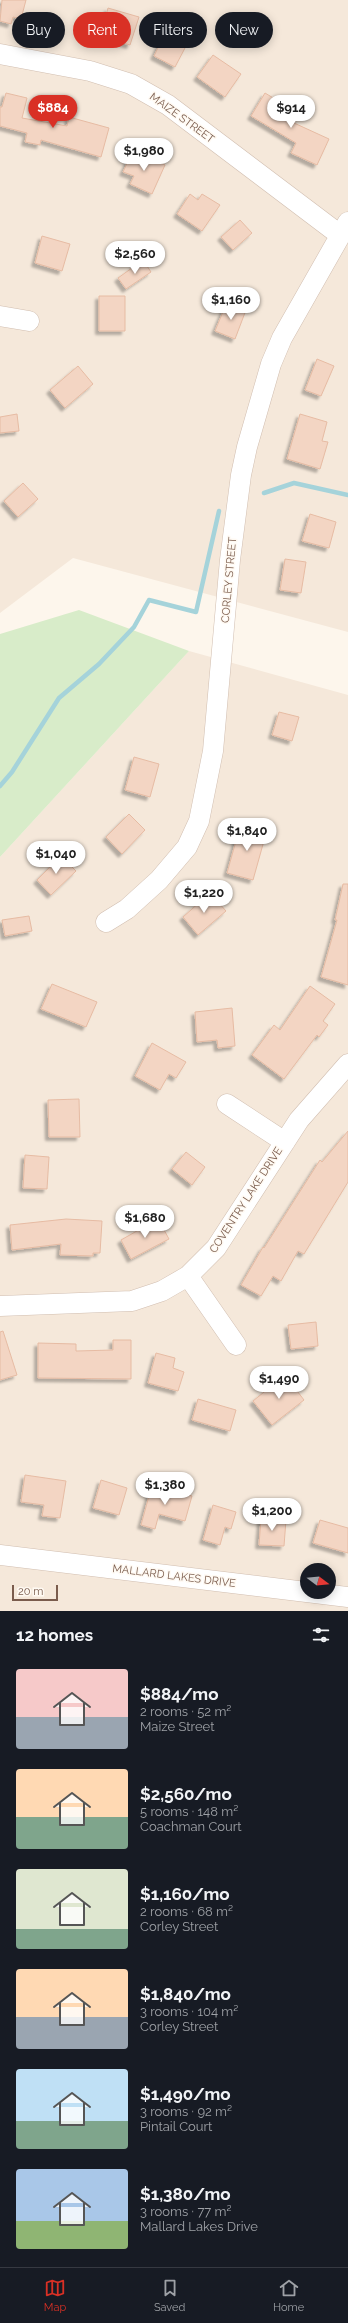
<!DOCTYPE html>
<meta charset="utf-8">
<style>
body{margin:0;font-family:Raleway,sans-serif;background:#242831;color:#f1f3f6;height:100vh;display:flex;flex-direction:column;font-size:15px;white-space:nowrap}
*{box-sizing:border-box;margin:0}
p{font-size:13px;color:#9ea1a6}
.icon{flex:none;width:22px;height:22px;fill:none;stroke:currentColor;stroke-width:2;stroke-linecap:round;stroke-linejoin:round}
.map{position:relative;height:1611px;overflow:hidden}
.details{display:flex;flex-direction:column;background:#171b24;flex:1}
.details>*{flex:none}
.guide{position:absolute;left:12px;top:12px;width:324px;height:36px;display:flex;gap:8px}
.needle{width:26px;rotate:106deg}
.fabs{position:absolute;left:300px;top:1563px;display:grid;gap:8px}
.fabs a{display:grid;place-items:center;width:36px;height:36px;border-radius:50%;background:#171b24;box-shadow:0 2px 10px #0003;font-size:20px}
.scale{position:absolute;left:12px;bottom:10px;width:46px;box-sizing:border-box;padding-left:4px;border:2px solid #7a5c4d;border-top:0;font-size:11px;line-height:14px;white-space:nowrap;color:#7a5c4d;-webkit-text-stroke:3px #fffaf3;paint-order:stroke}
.price{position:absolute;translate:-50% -34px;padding:0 9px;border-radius:14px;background:#fff;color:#222;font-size:13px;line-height:26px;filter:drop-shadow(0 1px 2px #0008)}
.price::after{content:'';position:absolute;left:50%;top:24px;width:12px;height:9px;margin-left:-6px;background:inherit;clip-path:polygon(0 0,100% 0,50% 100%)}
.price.active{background:#d93025;color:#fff}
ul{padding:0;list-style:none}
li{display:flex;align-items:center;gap:12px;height:100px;padding:0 16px}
li span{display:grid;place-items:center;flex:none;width:112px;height:80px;border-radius:4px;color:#555}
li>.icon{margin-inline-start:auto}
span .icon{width:48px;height:48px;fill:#fffc;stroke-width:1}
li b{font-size:17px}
h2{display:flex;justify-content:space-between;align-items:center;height:48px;padding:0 16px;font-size:17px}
.pill{padding:0 14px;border-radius:18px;background:#171b24;box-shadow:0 2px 10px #0003;font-size:14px;line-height:36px}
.pill.active{background:#d93025;color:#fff}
.dock{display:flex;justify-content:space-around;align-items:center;height:56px;border-top:1px solid #363941;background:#171b24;font-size:11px;color:#9ea1a6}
.dock a{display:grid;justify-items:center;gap:2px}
.dock .active{color:#d93025}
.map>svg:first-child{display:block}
.residential{fill:#f5e8da;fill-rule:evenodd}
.green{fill:#d8ecc9}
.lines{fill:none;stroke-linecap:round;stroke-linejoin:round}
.stream{stroke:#a5d3da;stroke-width:4.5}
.building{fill:#f3d5c3;stroke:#e6bba3;filter:url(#shadow)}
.minor-casing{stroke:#d1beb0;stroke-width:21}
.minor{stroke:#fff;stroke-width:20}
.labels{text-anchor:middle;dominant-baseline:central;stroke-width:3;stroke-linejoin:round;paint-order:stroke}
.street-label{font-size:11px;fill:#7a5c4d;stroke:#fffaf3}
</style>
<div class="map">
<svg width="348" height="1611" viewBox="0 0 348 1611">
<defs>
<filter id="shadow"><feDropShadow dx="-3.5" dy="3.5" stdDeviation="1" flood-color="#0004"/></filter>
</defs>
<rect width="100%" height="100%" fill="#fdf6ec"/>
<path class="residential" d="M 0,0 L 348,0 L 348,632 L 73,558 L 0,613 Z
M 189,651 L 348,695 L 348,1611 L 0,1611 L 0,857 ZM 307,1570 L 329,1570 L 329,1592 L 307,1592 Z"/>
<path class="green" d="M 79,610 L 189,651 L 0,857 L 0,634 Z"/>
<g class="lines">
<path class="stream" d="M 264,493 L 294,483 L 348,495
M 0,786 L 12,772 L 59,698 L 99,664 L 134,627 L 149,600 L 196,612 L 219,511"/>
</g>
<path class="building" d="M 2,0 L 26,0 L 21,19 L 13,17 L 11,24 L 0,21 Z
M 108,8 L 139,17 L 130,45 L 110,39 L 112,33 L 102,30 Z
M 163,37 L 185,48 L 175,67 L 154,56 Z
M 213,55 L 241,74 L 225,97 L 197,77 Z
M 6,93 L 27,98 L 22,118 L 67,126 L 69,117 L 109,128 L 101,157 L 41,140 L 40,145 L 25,142 L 27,133 L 0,126 L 0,107 L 2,107 Z
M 265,93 L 300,114 L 294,123 L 329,139 L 317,165 L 291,153 L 296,143 L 251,116 Z
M 133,150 L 165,165 L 152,194 L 130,184 L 134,176 L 123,172 Z
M 190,194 L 198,200 L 202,194 L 220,205 L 202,231 L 177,214 Z
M 240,220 L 252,233 L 233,250 L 221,237 Z
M 42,236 L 70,244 L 62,271 L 35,263 Z
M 143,260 L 151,272 L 126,289 L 118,278 Z
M 99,296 L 125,296 L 125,331 L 99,331 Z
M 227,302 L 246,310 L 235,339 L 215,331 Z
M 317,359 L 334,366 L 321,396 L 305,390 Z
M 78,366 L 93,384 L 65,408 L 50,390 Z
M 17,414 L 19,431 L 0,433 L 0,417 Z
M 300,414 L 327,422 L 322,441 L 328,442 L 320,469 L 287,459 Z
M 23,483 L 38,499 L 18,517 L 4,501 Z
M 310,514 L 336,522 L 329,548 L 302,541 Z
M 285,559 L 306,562 L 301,593 L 280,590 Z
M 279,712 L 299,717 L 292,741 L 272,735 Z
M 134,757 L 159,764 L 150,797 L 125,790 Z
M 129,814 L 145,830 L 122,854 L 106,837 Z
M 241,823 L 267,830 L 253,880 L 227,873 Z
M 61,856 L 76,871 L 51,895 L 37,880 Z
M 343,884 L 348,884 L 348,985 L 321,977 L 337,920 L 335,920 Z
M 210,893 L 226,911 L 198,935 L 183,917 Z
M 29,916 L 32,931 L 5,936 L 2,920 Z
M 52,984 L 97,1002 L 86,1027 L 41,1009 Z
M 310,986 L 335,1004 L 323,1021 L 328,1025 L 319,1037 L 317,1035 L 284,1079 L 252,1055 L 274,1025 L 280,1030 Z
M 232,1008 L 235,1046 L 218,1048 L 217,1040 L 197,1042 L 195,1012 Z
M 152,1043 L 186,1062 L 176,1078 L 169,1074 L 160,1090 L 135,1076 Z
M 79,1099 L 80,1137 L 49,1137 L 48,1100 Z
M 348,1131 L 348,1182 L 304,1254 L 298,1251 L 281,1281 L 273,1276 L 261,1296 L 241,1285 L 263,1247 L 264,1248 L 320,1160 L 322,1162 Z
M 186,1152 L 205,1167 L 192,1185 L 172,1169 Z
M 25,1155 L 49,1157 L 47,1189 L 23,1188 Z
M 66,1219 L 102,1221 L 100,1253 L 93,1253 L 93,1256 L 60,1255 L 61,1244 L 12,1250 L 10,1225 Z
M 158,1219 L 169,1239 L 131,1259 L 121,1240 Z
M 316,1322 L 318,1346 L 291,1349 L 288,1325 Z
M 3,1331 L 17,1375 L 0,1380 L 0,1332 Z
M 113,1340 L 131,1340 L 131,1379 L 38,1378 L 38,1343 L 76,1344 L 76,1351 L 113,1350 Z
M 156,1353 L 175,1358 L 173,1368 L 184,1372 L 178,1391 L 148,1383 Z
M 285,1375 L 304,1400 L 272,1425 L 253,1401 Z
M 198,1399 L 236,1410 L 230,1431 L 192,1420 Z
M 25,1475 L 66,1481 L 60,1518 L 42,1516 L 44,1505 L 21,1502 Z
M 101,1480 L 127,1488 L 119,1515 L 93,1508 Z
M 152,1485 L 192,1496 L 185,1521 L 159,1514 L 155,1529 L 141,1525 Z
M 213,1505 L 236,1512 L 231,1529 L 225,1527 L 220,1545 L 203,1540 Z
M 261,1519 L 286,1520 L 284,1546 L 259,1545 Z
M 320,1520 L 348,1528 L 348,1553 L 313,1543 Z"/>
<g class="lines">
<g class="minor-casing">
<path id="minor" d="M 0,54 L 90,71 L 131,84 L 168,105 L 340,235
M 0,316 L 29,321
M 106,922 L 127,909 L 159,880 L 187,847 L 199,821 L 213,751 L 230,560 L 241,475 L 247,447 L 271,364 L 282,338 L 348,222
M 227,1104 L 285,1142
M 188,1276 L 236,1345
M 0,1306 L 132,1301 L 162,1291 L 188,1276 L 216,1248 L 299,1120 L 348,1064
M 0,1555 L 348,1597"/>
</g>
<use href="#minor" class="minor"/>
</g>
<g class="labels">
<g class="street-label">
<text transform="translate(182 118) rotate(36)">MAIZE STREET</text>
<text transform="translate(229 580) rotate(-85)">CORLEY STREET</text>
<text transform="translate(246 1200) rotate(-57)">COVENTRY LAKE DRIVE</text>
<text transform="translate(174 1576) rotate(7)">MALLARD LAKES DRIVE</text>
</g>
</g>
</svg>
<div class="fabs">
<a><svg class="needle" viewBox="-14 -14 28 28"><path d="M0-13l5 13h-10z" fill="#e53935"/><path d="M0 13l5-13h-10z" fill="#9ea1a6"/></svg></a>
</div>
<div class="scale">20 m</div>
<b class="price active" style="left:53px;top:129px">$884</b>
<b class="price" style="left:291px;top:129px">$914</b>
<b class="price" style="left:144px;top:172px">$1,980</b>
<b class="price" style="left:135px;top:275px">$2,560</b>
<b class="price" style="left:231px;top:321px">$1,160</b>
<b class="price" style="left:247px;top:852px">$1,840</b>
<b class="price" style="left:56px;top:875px">$1,040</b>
<b class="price" style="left:204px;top:914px">$1,220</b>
<b class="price" style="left:145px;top:1239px">$1,680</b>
<b class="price" style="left:279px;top:1400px">$1,490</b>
<b class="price" style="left:165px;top:1506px">$1,380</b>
<b class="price" style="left:272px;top:1532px">$1,200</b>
<div class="guide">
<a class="pill">Buy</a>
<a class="pill active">Rent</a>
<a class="pill">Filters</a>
<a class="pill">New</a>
</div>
</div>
<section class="details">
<h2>12 homes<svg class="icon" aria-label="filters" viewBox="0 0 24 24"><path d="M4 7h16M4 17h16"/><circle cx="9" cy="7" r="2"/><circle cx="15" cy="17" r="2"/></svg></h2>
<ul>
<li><span style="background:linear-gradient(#f6c9c9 60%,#9aa5b1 0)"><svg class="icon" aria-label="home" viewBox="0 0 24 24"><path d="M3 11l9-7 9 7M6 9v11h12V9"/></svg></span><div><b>$884/mo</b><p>2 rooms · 52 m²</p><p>Maize Street</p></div></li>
<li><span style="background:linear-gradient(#ffd9b3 60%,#7fa58c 0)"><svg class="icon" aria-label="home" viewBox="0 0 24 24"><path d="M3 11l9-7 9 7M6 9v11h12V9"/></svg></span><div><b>$2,560/mo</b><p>5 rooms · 148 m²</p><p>Coachman Court</p></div></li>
<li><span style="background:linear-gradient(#dfe7d0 75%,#7fa58c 0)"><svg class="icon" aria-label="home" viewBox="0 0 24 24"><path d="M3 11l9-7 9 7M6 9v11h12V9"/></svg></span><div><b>$1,160/mo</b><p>2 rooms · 68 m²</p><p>Corley Street</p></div></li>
<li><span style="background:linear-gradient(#ffd9b3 60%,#9aa5b1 0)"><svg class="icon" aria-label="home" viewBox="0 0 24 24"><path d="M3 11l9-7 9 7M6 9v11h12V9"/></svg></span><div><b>$1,840/mo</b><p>3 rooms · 104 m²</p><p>Corley Street</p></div></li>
<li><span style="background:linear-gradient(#bfe0f5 65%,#7fa58c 0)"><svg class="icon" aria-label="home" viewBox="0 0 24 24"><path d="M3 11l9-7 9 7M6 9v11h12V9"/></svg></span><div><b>$1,490/mo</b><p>3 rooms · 92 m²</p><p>Pintail Court</p></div></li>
<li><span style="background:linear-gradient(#a9c7e8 65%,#8fb573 0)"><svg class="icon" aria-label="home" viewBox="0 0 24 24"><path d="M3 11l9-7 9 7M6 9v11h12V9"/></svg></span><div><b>$1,380/mo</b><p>3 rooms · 77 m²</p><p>Mallard Lakes Drive</p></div></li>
</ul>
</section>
<nav class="dock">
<a class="active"><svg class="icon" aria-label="map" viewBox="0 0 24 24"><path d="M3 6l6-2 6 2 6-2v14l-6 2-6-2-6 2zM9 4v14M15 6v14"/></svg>Map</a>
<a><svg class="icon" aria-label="saved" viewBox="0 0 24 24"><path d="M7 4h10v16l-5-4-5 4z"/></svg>Saved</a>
<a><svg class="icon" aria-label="home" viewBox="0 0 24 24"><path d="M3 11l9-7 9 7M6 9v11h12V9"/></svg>Home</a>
</nav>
